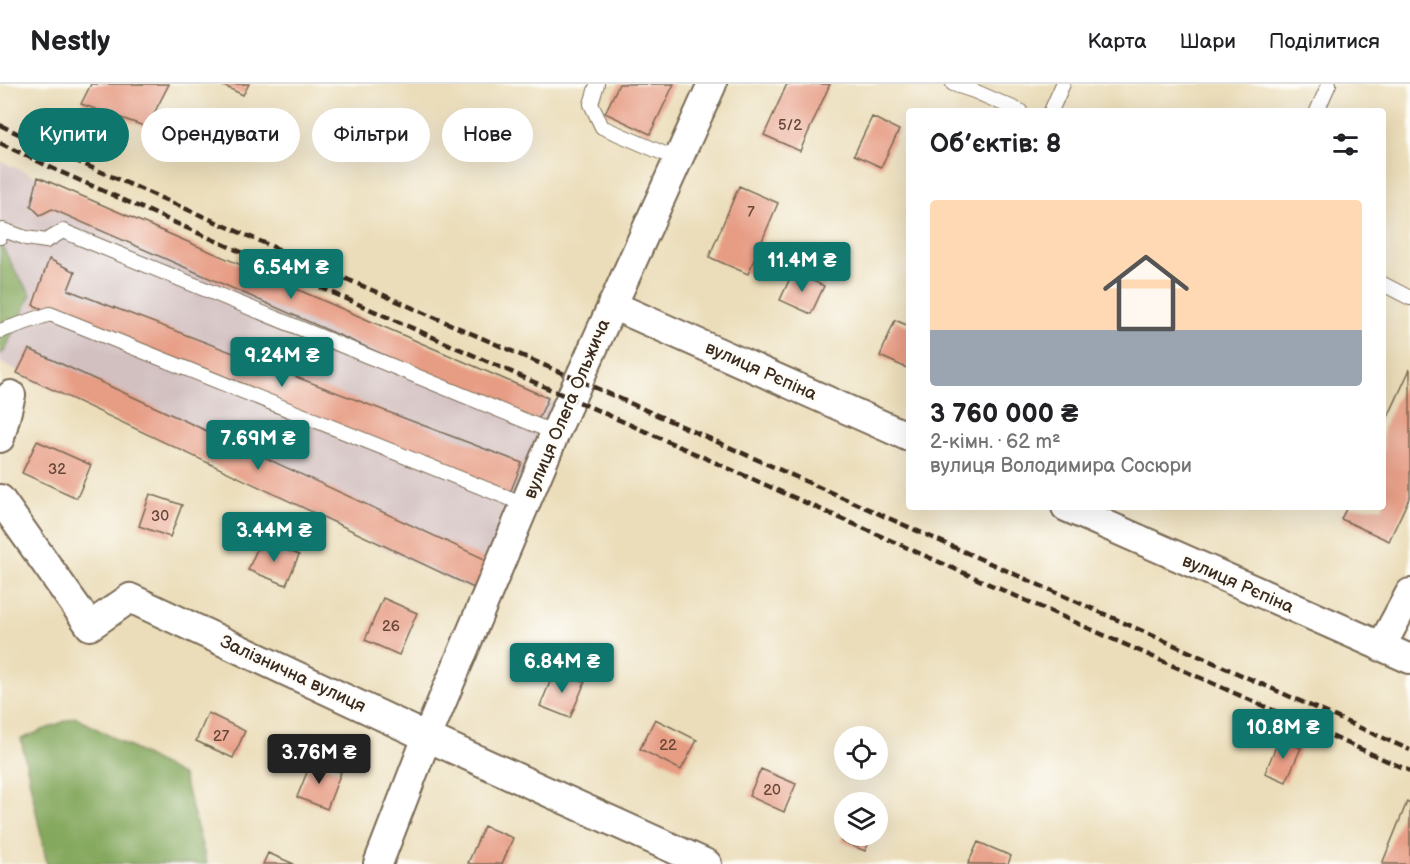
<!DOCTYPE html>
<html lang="uk">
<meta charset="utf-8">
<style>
body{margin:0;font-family:"Balsamiq Sans",sans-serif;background:#f2f2f2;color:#202124;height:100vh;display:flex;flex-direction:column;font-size:22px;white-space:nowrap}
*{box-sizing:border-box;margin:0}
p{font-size:20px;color:#757577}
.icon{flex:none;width:33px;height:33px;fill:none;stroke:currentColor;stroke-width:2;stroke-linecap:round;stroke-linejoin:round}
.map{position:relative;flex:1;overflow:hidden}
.drawer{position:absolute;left:906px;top:24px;width:480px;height:402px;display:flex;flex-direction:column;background:#fff;border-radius:6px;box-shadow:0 6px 24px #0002}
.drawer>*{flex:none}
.banner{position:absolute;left:18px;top:24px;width:570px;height:54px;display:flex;gap:12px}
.buttons{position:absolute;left:834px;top:642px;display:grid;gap:12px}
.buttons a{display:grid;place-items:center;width:54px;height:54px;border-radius:50%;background:#fff;box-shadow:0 6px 24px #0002;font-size:30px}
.price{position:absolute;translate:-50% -51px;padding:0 14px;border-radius:6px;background:#0f766e;color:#fff;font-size:20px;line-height:39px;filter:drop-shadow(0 2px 3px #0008)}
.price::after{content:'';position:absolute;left:50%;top:36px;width:18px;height:14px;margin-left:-9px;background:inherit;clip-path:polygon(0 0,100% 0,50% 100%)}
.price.on{background:#222;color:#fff}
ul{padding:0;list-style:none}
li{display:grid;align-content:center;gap:12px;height:318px;padding:0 24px}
li span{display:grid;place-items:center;height:186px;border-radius:6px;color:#555}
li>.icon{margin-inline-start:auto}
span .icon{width:108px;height:108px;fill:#fffc;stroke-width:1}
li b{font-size:26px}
h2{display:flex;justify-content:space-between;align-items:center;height:72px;padding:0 24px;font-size:26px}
.tag{padding:0 21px;border-radius:27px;background:#fff;box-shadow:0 6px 24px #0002;font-size:21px;line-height:54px}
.tag.on{background:#0f766e;color:#fff}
header{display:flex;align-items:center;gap:36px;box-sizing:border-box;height:84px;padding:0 30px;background:#fff;border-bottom:2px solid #e0e0e0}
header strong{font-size:28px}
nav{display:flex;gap:33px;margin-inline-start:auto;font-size:21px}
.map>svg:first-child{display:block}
.industrial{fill:#d2bfc0}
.forest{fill:#84a85d;stroke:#60693e;stroke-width:1.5}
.building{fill:#e79c84}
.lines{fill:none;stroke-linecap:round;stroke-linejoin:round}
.lane-casing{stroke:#796954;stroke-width:16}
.street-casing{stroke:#796954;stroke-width:32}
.lane{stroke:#fff;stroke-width:14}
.street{stroke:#fff;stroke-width:28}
.rail{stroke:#3b2a1e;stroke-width:4.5;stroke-dasharray:9 4.5;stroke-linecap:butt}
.labels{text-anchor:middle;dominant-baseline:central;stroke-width:5;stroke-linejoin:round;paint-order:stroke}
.number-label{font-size:15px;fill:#664638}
.street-label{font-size:18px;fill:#3b2a1e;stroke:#fdfcf7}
</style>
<header>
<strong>Nestly</strong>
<nav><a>Карта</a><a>Шари</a><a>Поділитися</a></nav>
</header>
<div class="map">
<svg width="1410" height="780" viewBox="0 0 1410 780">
<rect width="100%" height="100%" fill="#fdfcf7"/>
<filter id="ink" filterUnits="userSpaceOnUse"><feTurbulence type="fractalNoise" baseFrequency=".0167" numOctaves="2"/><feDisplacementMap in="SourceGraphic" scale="12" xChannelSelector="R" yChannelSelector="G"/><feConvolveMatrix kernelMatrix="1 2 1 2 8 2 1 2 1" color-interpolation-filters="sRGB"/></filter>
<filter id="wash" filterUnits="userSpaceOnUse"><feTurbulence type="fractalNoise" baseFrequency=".008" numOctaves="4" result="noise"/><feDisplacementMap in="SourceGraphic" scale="24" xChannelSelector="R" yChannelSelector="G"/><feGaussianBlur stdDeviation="1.35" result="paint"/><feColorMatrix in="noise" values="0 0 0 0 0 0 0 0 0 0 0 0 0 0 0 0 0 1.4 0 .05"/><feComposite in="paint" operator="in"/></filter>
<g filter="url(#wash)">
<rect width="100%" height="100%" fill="#ebddb9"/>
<path class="industrial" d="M 0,77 L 548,314 L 560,324 L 486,513 L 0,278 Z"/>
<path class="forest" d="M 0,161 L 3,164 L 17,190 L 31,210 L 5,266 L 0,271 Z
M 75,633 L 183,692 L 207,780 L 47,780 L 21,655 Z"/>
<g id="blocks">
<path class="building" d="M 91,0 L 169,0 L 147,43 L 81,20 Z
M 220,0 L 249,0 L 243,11 Z
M 619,0 L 674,0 L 650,50 L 605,29 Z
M 787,0 L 830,0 L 800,67 L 764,51 Z
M 872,33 L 899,46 L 881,83 L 854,71 Z
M 38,93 L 548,314 L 537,338 L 52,125 L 40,131 L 31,122 Z
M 739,102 L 778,119 L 748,190 L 709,173 Z
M 49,175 L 75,188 L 68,206 L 522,379 L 508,414 L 33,221 Z
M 793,188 L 824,202 L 811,230 L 780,216 Z
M 895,236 L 909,242 L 909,285 L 880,272 Z
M 29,265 L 489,477 L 476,505 L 17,289 Z
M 1410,285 L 1410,412 L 1389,457 L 1341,435 L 1347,423 L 1383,423 L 1383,344 Z
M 37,357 L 91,381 L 77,414 L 22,389 Z
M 150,410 L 182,421 L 170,453 L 139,442 Z
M 261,456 L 299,471 L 286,501 L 248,486 Z
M 383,514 L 417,529 L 399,571 L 365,556 Z
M 555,586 L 585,598 L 570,634 L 540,622 Z
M 208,629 L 245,647 L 233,674 L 196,657 Z
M 655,635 L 697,656 L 681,686 L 640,665 Z
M 1279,655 L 1301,664 L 1286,698 L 1265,689 Z
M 312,676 L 341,688 L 327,725 L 297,713 Z
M 761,685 L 796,700 L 784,728 L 749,712 Z
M 1407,718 L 1410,720 L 1410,780 L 1382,780 Z
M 484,742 L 513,754 L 502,780 L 472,780 L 468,779 Z
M 844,752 L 872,752 L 865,767 L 841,757 Z
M 978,758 L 1011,772 L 1008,780 L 968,780 Z
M 268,769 L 294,780 L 263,780 Z"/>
</g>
</g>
<g filter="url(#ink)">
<use href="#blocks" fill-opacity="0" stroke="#796954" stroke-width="1.5"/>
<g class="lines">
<g class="lane-casing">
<path id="lane" d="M 597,0 L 591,20 L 602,43 L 679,76
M 953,0 L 974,7 L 1020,27
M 1051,27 L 1063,0
M 1317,27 L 1329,0
M 0,153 L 3,146 L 26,154 L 46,157 L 63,147 L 555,349
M 1383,200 L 1410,214
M 0,247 L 50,230 L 526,421"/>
</g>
<g class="street-casing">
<path id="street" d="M 612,221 L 909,353
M 0,354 L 11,311
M 0,415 L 90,542 L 130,514 L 427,653 L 707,780
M 1066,423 L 1410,575
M 1381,563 L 1410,509
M 378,780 L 427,653 L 555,349 L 712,0"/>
</g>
<use href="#lane" class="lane"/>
<use href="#street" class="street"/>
<path class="rail" d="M 0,41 L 58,69 L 578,296 L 1410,666
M 0,59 L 54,85 L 1410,687"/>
</g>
</g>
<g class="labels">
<g class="number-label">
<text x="790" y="41">5/2</text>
<text x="751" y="128">7</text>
<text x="57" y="385">32</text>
<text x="160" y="432">30</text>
<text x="391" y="542">26</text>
<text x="221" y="652">27</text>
<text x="668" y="661">22</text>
<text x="772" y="706">20</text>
</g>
<g class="street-label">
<text transform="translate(761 287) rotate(24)">вулиця Рєпіна</text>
<text transform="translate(567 325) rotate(-67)">вулиця Олега Ольжича</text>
<text transform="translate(1238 500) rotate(24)">вулиця Рєпіна</text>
<text transform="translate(293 590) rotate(25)">Залізнична вулиця</text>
</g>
</g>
</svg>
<div class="buttons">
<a><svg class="icon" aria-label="locate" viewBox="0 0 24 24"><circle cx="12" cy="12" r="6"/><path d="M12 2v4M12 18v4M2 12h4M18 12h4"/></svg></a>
<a><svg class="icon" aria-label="layers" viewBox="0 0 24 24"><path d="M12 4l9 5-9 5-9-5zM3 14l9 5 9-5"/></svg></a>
</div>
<b class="price" style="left:802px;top:209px">11.4M ₴</b>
<b class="price" style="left:291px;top:216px">6.54M ₴</b>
<b class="price" style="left:282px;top:304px">9.24M ₴</b>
<b class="price" style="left:258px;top:387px">7.69M ₴</b>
<b class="price" style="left:274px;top:479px">3.44M ₴</b>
<b class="price" style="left:562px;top:610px">6.84M ₴</b>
<b class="price" style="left:1283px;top:676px">10.8M ₴</b>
<b class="price on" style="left:319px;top:701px">3.76M ₴</b>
<div class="banner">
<a class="tag on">Купити</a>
<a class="tag">Орендувати</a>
<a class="tag">Фільтри</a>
<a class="tag">Нове</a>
</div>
<section class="drawer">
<h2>Об’єктів: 8<svg class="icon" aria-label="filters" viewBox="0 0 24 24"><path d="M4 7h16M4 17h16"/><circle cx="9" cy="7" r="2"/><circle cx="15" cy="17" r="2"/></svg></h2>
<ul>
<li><span style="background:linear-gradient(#ffd9b3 70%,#9aa5b1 0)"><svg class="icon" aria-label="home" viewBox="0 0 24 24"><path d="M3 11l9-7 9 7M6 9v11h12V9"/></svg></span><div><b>3 760 000 ₴</b><p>2-кімн. · 62 m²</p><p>вулиця Володимира Сосюри</p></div></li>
</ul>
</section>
</div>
